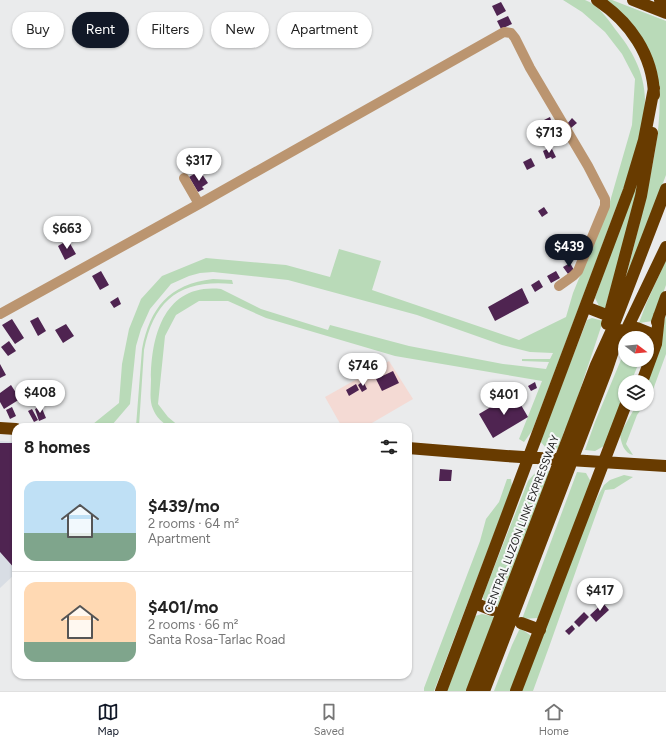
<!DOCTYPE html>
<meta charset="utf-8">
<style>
body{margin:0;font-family:Figtree,sans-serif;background:#f6f6f6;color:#222;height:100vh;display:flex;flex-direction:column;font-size:15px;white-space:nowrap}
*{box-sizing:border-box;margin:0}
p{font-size:13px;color:#767676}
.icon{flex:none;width:22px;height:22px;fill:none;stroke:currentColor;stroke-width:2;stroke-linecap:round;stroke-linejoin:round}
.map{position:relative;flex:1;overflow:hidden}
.panel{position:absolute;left:12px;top:423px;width:400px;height:256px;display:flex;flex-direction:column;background:#fff;border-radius:12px;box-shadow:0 1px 3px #0004}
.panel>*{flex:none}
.top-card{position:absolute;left:12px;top:12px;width:400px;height:36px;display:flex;gap:8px}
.needle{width:26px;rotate:106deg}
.buttons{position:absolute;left:618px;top:331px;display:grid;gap:8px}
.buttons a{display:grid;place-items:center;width:36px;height:36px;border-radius:50%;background:#fff;box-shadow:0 1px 3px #0004;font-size:20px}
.price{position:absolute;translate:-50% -34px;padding:0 9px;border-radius:14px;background:#fff;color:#222;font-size:13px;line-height:26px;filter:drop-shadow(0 1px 2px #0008)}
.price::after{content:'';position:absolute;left:50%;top:24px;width:12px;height:9px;margin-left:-6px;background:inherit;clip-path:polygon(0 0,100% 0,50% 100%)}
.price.current{background:#111827;color:#fff}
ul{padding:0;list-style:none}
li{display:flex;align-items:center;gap:12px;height:100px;padding:0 12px}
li+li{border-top:1px solid #e0e0e0}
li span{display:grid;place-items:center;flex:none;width:112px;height:80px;border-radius:12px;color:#555}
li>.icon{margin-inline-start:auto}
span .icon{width:48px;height:48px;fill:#fffc;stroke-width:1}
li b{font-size:17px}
h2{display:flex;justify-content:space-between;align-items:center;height:48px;padding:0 12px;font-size:17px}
.tag{padding:0 14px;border-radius:18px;background:#fff;box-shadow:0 1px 3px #0004;font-size:14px;line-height:36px}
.tag.current{background:#111827;color:#fff}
.menu{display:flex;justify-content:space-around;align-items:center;height:56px;border-top:1px solid #e0e0e0;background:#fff;font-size:11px;color:#767676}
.menu a{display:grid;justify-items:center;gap:2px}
.menu .current{color:#111827}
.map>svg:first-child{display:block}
.commercial{fill:#f4dad4}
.built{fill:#d8dde4}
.green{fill:#b9dab8}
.building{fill:#4f2451}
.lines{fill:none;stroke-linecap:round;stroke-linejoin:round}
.minor{stroke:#bb9570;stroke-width:10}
.highway{stroke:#683b00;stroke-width:12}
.labels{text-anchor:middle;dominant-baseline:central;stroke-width:4;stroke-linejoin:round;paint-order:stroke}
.street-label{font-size:11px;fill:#252525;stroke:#f7f8f9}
</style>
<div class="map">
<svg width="666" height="691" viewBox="0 0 666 691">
<rect width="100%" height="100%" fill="#eaebec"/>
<path class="commercial" d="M 389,361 L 413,399 L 365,427 L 342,427 L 325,397 Z"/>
<path class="built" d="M 0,441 L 16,442 L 16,573 L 0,588 Z"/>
<path class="green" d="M 563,0 C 570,0 578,0 585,0 C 597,4 608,19 615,29 C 632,50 644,71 645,99 C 645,141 620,196 606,235 C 581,301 557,366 532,431 L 524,442 L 519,439 L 542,381 L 395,356 L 266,318 L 228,301 L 199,301 L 176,315 L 165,336 L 158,404 L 168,417 L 180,427 L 169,427 C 162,422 156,417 153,409 C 149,400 151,389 151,379 C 151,335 165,283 221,289 L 261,309 L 328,330 L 330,325 L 409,346 L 503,364 L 546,369 L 549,362 L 522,361 L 522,359 L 550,359 L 553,353 L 530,352 L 502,345 L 417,315 L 288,280 L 213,272 L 200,273 L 189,276 L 171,284 L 150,309 L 141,329 L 136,346 L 130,404 L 112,425 L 93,424 L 119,403 L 122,364 L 129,329 L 141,299 L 162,276 L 206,258 L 286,265 L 330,277 L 339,249 L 381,261 L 372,290 L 519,340 L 566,317 L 573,293 L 609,205 L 632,125 L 635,79 L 622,54 L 605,32 L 582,12 Z
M 604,0 L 612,0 L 666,21 L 666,175 L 622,291 C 631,259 639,227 646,195 C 654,159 662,123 659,85 Z
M 644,158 L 637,194 L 605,309 L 599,306 L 595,298 Z
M 666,260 L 666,285 L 653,321 L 639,323 L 646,304 Z
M 213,279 L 232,280 L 233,284 C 181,279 154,299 144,350 L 139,426 L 136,426 L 142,349 C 150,308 169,284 213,279 Z
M 666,315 L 666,354 L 650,398 L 647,402 L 647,384 Z
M 592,318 L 603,321 L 567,429 L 565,429 L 558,449 L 547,449 L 540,441 L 546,425 L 587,320 Z
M 625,350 L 625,360 L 640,360 L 631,382 L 625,382 L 625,398 L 604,446 L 595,451 L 585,450 L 595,422 Z
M 637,404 L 645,404 L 637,415 L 626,444 L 633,455 C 624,453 621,443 620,434 Z
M 550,471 L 498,610 L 485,602 L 483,598 L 484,593 L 528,481 L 536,472 Z
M 577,472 L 586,473 L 591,482 L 538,618 L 522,619 Z
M 624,475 L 633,477 L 614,489 L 605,490 C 580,557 558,624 533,691 L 522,691 L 583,529 L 599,494 L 604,485 L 610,480 Z
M 507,479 L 511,479 L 512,486 L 508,497 L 434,691 L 424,691 L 424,688 L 480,541 L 486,519 L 499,502 Z
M 482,614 L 495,617 L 468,691 L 447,691 L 475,616 Z
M 520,628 L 530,635 L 533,639 L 513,691 L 494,691 L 512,645 Z"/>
<path class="building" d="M 501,2 L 506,11 L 497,16 L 492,6 Z
M 508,16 L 512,24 L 501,29 L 497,21 Z
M 550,117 L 553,126 L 546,129 L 542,121 Z
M 572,118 L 577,123 L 571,128 L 567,124 Z
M 551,147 L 556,157 L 552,159 L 551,157 L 546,159 L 543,151 Z
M 531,158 L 535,166 L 527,170 L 523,162 Z
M 196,173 L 197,176 L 202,174 L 208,183 L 202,187 L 204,189 L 198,192 L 189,177 Z
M 544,207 L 548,213 L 542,217 L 538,211 Z
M 68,240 L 76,254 L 65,260 L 58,246 Z
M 570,263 L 574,270 L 568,274 L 563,267 Z
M 101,271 L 109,285 L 100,290 L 92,276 Z
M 556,271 L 560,278 L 551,283 L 547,276 Z
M 539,280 L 543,287 L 535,292 L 531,285 Z
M 522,288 L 529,303 L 495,321 L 488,307 Z
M 118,297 L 121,304 L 114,308 L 110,302 Z
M 38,317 L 46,331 L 38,336 L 30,321 Z
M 12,319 L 24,338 L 15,344 L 2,325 Z
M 66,324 L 74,336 L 63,343 L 55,330 Z
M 9,341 L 16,351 L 8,356 L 1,347 Z
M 0,364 L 6,375 L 0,378 Z
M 393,371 L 399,383 L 382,391 L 376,379 Z
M 48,381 L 56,396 L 45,401 L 38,386 Z
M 363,381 L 367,389 L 362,392 L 358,385 Z
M 535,382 L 537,388 L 531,391 L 528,386 Z
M 356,384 L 359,390 L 349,396 L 346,390 Z
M 11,385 L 20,399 L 4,409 L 0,402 L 0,393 Z
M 514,393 L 528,417 L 493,438 L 479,414 Z
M 41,406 L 46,418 L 39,421 L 35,409 Z
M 12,407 L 16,416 L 10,419 L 6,410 Z
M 32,409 L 38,420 L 34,422 L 28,411 Z
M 0,443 L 16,443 L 16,570 L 0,552 Z
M 440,469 L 452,470 L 451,481 L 439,481 Z
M 603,603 L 609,610 L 596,622 L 590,615 Z
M 584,612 L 589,617 L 579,627 L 574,622 Z
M 572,625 L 575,629 L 569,635 L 565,631 Z"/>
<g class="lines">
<path class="minor" d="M 184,178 L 199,204
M 0,314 L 199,204 L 504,32 L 511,33 L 515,38 L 530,68 L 588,166 L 605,199 L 605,206 L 578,271 L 573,276 L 559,286"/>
<path class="highway" d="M 597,0 C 630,22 653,55 654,95
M 633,0 L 666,13
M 660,0 L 666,2
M 586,307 L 604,314
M 657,322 L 666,297
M 607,324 L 641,196 L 652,133
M 637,328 L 652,334
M 621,341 L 666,247
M 642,382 L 656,344 L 659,316
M 0,428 L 16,429
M 408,448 L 506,456 L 666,466
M 474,603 L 492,610
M 521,623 L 540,630
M 441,691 L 629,190 L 644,140 L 654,88
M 472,691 L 596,365 L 611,332 L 666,189
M 484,691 L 607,369 L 620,330
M 516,691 L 626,404"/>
</g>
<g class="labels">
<g class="street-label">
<text transform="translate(522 524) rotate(-69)">CENTRAL LUZON LINK EXPRESSWAY</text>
</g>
</g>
</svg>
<div class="buttons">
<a><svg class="needle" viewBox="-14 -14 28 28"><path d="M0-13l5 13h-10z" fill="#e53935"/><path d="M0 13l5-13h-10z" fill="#767676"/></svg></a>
<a><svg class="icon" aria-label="layers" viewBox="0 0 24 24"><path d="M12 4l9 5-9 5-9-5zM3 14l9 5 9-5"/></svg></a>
</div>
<b class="price" style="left:549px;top:154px">$713</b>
<b class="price" style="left:199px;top:182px">$317</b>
<b class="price" style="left:67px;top:250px">$663</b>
<b class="price current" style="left:569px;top:268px">$439</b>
<b class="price" style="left:363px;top:387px">$746</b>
<b class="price" style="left:40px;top:414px">$408</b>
<b class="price" style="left:504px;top:416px">$401</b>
<b class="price" style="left:600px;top:612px">$417</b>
<div class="top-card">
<a class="tag">Buy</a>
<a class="tag current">Rent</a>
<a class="tag">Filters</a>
<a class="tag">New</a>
<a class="tag">Apartment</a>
</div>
<section class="panel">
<h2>8 homes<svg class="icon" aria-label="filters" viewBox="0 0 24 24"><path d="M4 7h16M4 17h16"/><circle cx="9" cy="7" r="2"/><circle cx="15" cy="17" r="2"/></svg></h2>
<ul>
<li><span style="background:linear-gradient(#bfe0f5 65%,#7fa58c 0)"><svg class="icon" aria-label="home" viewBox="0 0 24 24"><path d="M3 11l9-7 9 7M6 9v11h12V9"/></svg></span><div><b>$439/mo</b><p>2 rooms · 64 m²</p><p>Apartment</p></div></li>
<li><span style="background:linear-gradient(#ffd9b3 75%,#7fa58c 0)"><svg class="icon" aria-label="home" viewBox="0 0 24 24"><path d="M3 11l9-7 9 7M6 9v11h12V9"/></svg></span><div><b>$401/mo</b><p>2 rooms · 66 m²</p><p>Santa Rosa-Tarlac Road</p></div></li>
</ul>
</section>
</div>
<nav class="menu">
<a class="current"><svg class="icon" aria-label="map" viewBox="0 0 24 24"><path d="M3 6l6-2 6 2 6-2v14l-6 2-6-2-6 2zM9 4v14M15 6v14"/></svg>Map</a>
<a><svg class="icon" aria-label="saved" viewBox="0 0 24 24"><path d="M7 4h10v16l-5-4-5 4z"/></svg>Saved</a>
<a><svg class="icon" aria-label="home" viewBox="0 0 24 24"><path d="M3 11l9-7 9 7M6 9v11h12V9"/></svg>Home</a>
</nav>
